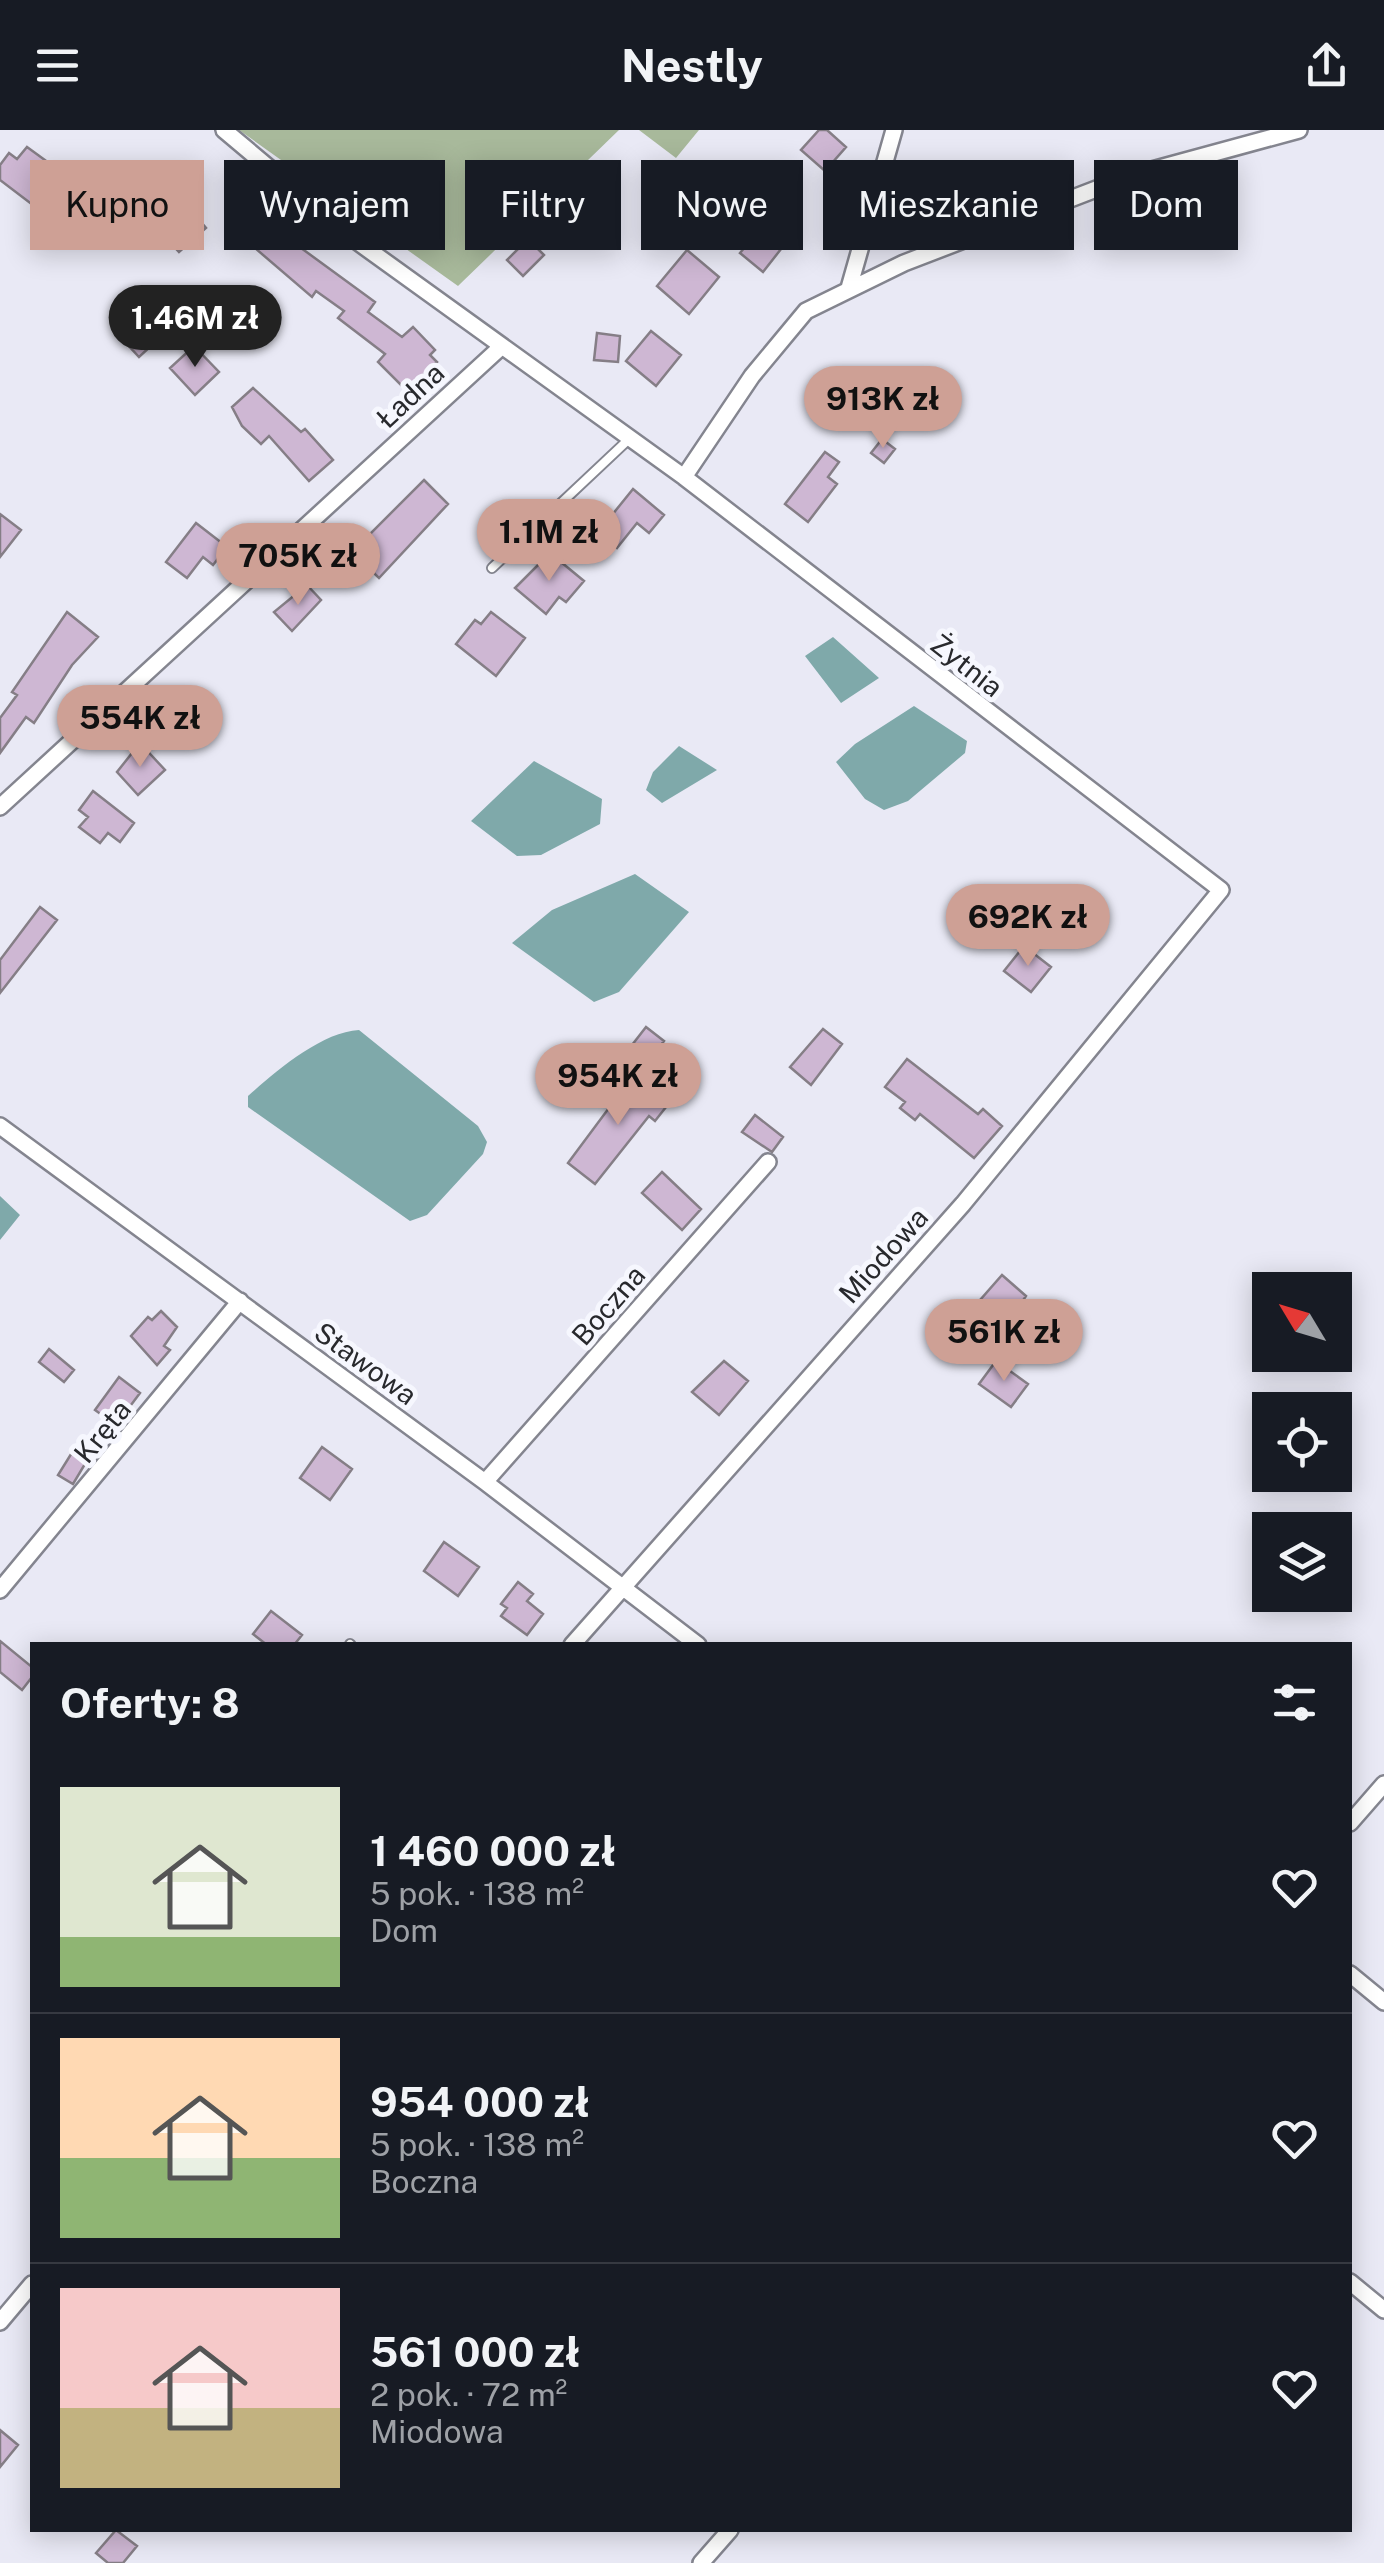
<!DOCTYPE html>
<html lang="pl">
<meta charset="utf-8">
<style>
body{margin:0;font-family:"Public Sans",sans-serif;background:#242831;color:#f1f3f6;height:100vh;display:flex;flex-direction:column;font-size:38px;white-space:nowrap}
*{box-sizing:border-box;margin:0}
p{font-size:32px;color:#9ea1a6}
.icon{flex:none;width:55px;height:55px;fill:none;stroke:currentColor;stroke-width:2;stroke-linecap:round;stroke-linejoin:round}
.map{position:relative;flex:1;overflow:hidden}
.details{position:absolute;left:30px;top:1512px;width:1322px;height:890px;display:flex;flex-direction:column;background:#171b24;border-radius:0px;box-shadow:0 5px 25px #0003}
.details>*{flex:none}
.guide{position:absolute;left:30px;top:30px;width:1325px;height:90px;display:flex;gap:20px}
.needle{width:65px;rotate:308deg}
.buttons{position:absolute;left:1252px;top:1142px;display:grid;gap:20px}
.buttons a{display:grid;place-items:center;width:100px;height:100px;border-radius:0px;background:#171b24;box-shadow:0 5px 25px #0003;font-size:50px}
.price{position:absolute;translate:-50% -85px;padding:0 22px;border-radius:35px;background:#cea095;color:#111;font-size:32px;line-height:65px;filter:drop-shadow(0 2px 5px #0008)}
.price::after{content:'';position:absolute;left:50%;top:60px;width:30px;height:22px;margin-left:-15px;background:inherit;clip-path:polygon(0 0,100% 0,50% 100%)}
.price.active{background:#222;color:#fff}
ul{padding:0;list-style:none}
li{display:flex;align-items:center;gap:30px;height:250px;padding:0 30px}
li+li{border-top:2px solid #363941}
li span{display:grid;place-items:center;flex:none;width:280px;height:200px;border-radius:0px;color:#555}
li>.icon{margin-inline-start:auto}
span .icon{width:120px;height:120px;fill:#fffc;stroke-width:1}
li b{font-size:42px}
h2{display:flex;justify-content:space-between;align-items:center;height:120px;padding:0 30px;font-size:42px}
.tag{padding:0 35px;border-radius:0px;background:#171b24;box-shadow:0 5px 25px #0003;font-size:35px;line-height:90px}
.tag.active{background:#cea095;color:#111}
header{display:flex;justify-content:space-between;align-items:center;height:130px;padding:0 30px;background:#171b24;font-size:45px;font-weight:700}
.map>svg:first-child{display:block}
.forest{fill:#a8b99b}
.water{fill:#7fa9aa}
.building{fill:#ceb7d3;stroke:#857e86;stroke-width:2.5}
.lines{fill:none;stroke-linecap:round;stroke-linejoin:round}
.lane-casing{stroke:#84858f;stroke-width:12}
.street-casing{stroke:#84858f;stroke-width:20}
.lane{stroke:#fff;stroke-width:8}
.street{stroke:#fff;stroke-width:15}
.labels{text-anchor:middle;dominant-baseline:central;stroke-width:10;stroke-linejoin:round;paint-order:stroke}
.street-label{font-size:28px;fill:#28292d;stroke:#f6f7fe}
</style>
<header><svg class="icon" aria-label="menu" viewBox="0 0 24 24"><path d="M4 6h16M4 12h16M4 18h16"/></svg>Nestly<svg class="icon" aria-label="share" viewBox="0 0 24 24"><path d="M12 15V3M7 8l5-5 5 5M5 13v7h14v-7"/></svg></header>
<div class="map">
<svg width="1384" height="2433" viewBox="0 0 1384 2433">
<rect width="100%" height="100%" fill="#e9e9f5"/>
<path class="forest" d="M 239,0 L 619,0 L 458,156 Z
M 639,0 L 699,0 L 676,28 Z"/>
<path class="water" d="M 833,507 L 879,548 L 841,573 L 805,526 Z
M 914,576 L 967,611 L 965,623 L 908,671 L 884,680 L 865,669 L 836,632 L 855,614 Z
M 679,616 L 717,640 L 662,673 L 646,660 L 653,642 Z
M 534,631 L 602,669 L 600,694 L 541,725 L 517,726 L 471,691 Z
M 635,744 L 689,782 L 619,862 L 594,872 L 512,813 L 552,780 Z
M 359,900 L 478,996 L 487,1012 L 483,1024 L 427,1085 L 410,1091 L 248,977 L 248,966 C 275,942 321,902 359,900 Z
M 0,1066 L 20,1085 L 0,1110 Z"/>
<path class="building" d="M 819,0 L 827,0 L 846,17 L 825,41 L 801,20 Z
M 27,17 L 49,33 L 40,46 L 63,62 L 46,85 L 0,50 L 0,35 L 9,23 L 17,29 Z
M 577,61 L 599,83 L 573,113 L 558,98 L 569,87 L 560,79 Z
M 249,80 L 375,172 L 368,182 L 402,207 L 413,197 L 435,220 L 430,225 L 437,232 L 407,261 L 378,232 L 385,224 L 338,188 L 344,181 L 316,161 L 312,167 L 234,100 Z
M 195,85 L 206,98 L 179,122 L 168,110 Z
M 770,87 L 792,105 L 763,142 L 740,123 Z
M 528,109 L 544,125 L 523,146 L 507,130 Z
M 687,120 L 719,147 L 689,184 L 657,156 Z
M 134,168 L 164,204 L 139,227 L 115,201 L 123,194 L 115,186 Z
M 651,201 L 681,225 L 656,256 L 626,231 Z
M 597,203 L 620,206 L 618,232 L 594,230 Z
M 194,216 L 219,242 L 195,265 L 170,238 Z
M 883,241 L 914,265 L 889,297 L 858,273 Z
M 253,258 L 301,302 L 305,299 L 333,330 L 309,351 L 269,306 L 261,314 L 242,296 L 232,277 Z
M 882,309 L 895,319 L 884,333 L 871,323 Z
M 825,322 L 839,332 L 828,347 L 837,354 L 808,392 L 785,374 Z
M 424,350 L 448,374 L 379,448 L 352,422 Z
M 633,359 L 664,385 L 649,403 L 637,393 L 617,418 L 584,391 L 598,374 L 612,385 Z
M 0,384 L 21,400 L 0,427 Z
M 196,393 L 227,417 L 213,435 L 203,427 L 187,448 L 166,432 Z
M 550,423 L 584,451 L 566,472 L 559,467 L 546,484 L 515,458 Z
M 307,455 L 321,470 L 292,501 L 274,482 Z
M 67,482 L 98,507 L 72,535 L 34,593 L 26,587 L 0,623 L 0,588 L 17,565 L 12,562 Z
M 491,482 L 525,508 L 496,546 L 456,514 L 475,490 L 481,494 Z
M 140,613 L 165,640 L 138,665 L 117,642 Z
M 93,661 L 134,693 L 120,712 L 108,703 L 100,713 L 79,697 L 88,687 L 79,680 Z
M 40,777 L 57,790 L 0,863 L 0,830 Z
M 1024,816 L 1051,837 L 1031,862 L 1004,841 Z
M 646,897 L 664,911 L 650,929 L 632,915 Z
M 823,899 L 842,914 L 811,955 L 790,937 Z
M 907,929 L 978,984 L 983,979 L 1002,996 L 974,1028 L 920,984 L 915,990 L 900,978 L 905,972 L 885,957 Z
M 635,943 L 670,972 L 655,991 L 649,986 L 595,1054 L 568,1033 Z
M 755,985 L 783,1007 L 772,1022 L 742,1002 Z
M 662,1042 L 701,1079 L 682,1100 L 642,1063 Z
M 1002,1145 L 1026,1166 L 996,1210 L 967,1185 Z
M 161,1181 L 177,1197 L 164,1216 L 170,1220 L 157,1235 L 131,1206 L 148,1187 L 152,1190 Z
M 49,1219 L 74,1240 L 64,1252 L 39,1232 Z
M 724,1231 L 748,1251 L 719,1285 L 692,1262 Z
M 996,1231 L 1028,1254 L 1011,1277 L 979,1254 Z
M 119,1247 L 140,1263 L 116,1295 L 95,1280 Z
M 322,1317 L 352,1339 L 330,1370 L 300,1348 Z
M 73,1321 L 88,1329 L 73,1354 L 58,1345 Z
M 444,1412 L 479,1437 L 458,1466 L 424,1441 Z
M 518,1452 L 533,1464 L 527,1471 L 543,1484 L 527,1505 L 501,1486 L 507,1478 L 501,1474 Z
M 271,1481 L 302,1505 L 294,1515 L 267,1515 L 253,1504 Z
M 0,1511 L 32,1537 L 32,1547 L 22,1560 L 0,1542 Z
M 0,2300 L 18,2315 L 0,2337 Z
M 116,2400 L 137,2416 L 123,2433 L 108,2433 L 96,2423 Z"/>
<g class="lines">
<g class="lane-casing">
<path id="lane" d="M 492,438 L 628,310
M 350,1514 L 351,1515"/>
</g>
<g class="street-casing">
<path id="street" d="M 224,0 L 355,110 L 684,347 L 1221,760 L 963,1074 L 572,1515
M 849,158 L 894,0
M 684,347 L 752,246 L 806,181 L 904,133 L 1130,46 L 1299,0
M 0,677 L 501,217
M 0,996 L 485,1352 L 698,1515
M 485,1352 L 768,1032
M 0,1460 L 240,1171
M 1350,1693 L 1384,1654
M 1350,1844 L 1384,1872
M 1350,2152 L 1384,2180
M 0,2192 L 32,2154
M 701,2433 L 730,2400"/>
</g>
<use href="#lane" class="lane"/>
<use href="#street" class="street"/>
</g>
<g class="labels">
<g class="street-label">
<text transform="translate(410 265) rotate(-43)">Ładna</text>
<text transform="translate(967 535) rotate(38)">Żytnia</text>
<text transform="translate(883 1125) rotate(-48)">Miodowa</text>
<text transform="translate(608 1175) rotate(-49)">Boczna</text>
<text transform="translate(366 1233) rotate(36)">Stawowa</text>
<text transform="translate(102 1301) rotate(-51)">Kręta</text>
</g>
</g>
</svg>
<div class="buttons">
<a><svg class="needle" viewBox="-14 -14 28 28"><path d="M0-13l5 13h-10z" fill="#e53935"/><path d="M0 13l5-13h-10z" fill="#9ea1a6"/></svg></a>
<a><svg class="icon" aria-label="locate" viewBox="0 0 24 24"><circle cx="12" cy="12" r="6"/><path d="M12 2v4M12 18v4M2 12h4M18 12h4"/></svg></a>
<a><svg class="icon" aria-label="layers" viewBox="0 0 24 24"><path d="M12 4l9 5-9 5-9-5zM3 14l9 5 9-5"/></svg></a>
</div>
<b class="price active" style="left:195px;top:240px">1.46M zł</b>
<b class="price" style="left:883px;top:321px">913K zł</b>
<b class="price" style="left:549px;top:454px">1.1M zł</b>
<b class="price" style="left:298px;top:478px">705K zł</b>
<b class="price" style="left:140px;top:640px">554K zł</b>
<b class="price" style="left:1028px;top:839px">692K zł</b>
<b class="price" style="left:618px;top:998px">954K zł</b>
<b class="price" style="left:1004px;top:1254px">561K zł</b>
<div class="guide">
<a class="tag active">Kupno</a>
<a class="tag">Wynajem</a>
<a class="tag">Filtry</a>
<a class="tag">Nowe</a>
<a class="tag">Mieszkanie</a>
<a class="tag">Dom</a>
</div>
<section class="details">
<h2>Oferty: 8<svg class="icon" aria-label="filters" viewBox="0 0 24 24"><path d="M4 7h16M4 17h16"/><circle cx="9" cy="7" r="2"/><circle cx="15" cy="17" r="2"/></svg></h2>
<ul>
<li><span style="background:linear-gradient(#dfe7d0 75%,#8fb573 0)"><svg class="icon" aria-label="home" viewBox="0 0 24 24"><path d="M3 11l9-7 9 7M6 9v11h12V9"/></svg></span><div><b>1 460 000 zł</b><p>5 pok. · 138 m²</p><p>Dom</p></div><svg class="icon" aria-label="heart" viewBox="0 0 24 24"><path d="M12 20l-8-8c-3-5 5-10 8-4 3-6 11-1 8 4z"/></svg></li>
<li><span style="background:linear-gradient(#ffd9b3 60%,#8fb573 0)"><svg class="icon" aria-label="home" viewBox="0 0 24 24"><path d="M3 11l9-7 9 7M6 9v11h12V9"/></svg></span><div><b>954 000 zł</b><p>5 pok. · 138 m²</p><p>Boczna</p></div><svg class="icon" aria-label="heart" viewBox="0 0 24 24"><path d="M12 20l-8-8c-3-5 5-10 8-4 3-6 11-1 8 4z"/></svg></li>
<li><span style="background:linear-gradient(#f6c9c9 60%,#c2b280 0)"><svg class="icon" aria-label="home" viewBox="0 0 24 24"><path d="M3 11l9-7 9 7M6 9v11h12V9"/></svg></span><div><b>561 000 zł</b><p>2 pok. · 72 m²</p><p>Miodowa</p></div><svg class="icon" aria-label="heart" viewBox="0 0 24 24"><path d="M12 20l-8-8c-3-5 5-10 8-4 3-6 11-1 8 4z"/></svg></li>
</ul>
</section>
</div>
